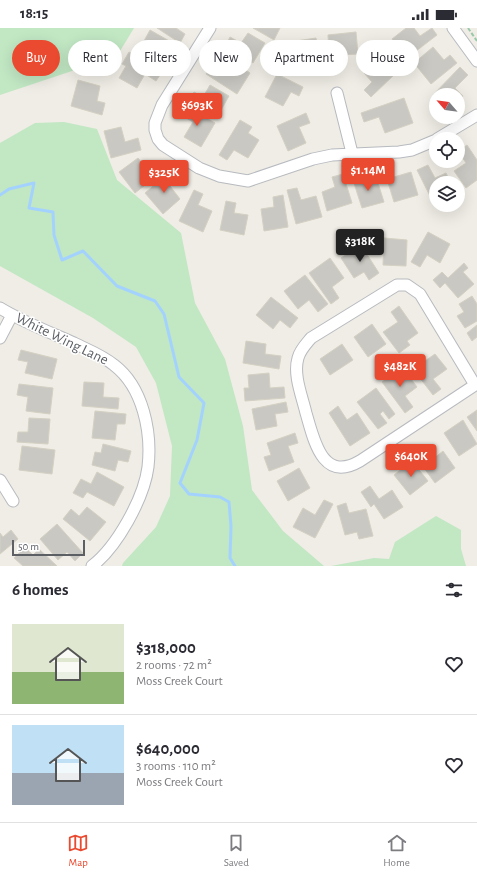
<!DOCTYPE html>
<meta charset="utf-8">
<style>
body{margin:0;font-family:"Alegreya Sans",sans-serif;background:#f7f7f7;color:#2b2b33;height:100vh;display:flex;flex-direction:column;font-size:15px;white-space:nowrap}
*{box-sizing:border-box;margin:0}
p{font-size:13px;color:#7c7c81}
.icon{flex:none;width:22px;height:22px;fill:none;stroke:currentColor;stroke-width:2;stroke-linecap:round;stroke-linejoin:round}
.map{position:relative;height:538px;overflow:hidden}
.details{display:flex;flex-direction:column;background:#fff;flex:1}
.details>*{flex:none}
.banner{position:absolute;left:12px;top:12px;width:453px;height:36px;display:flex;gap:8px}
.needle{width:26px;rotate:298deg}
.tools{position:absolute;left:429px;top:60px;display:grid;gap:8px}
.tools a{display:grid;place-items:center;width:36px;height:36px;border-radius:50%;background:#fff;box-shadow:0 4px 16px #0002;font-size:20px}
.scale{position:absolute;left:12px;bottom:10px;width:73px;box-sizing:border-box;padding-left:4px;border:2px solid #5c6065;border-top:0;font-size:11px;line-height:14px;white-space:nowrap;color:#5c6065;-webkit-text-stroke:3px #fff;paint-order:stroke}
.price{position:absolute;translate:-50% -34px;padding:0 9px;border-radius:4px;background:#ea4a2f;color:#fff;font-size:13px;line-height:26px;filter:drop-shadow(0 1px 2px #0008)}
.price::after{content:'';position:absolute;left:50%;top:24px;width:12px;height:9px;margin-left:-6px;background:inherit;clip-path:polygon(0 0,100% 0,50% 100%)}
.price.selected{background:#222;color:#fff}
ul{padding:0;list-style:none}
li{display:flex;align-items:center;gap:12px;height:100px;padding:0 12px}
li+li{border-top:1px solid #e1e1e2}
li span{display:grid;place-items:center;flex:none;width:112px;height:80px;border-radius:0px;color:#555}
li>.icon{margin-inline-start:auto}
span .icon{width:48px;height:48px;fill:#fffc;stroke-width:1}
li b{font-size:17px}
h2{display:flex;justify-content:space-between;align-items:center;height:48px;padding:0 12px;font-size:17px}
.chip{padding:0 14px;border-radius:18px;background:#fff;box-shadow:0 4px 16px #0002;font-size:14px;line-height:36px}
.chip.selected{background:#ea4a2f;color:#fff}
.status{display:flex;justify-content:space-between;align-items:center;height:28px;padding:0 20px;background:#fff;direction:ltr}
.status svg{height:11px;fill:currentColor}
.menu{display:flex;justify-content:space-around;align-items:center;height:56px;border-top:1px solid #e1e1e2;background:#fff;font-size:11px;color:#7c7c81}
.menu a{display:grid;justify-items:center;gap:2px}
.menu .selected{color:#ea4a2f}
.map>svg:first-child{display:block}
.green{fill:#c1e7c3}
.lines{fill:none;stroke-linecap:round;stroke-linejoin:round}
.stream{stroke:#a4d2ff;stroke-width:3}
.building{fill:#cac8c2;stroke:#d4d0c3}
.minor-casing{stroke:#b7babf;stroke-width:13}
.path{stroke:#9ac8aa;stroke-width:2;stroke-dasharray:4 2;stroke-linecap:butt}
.minor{stroke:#fff;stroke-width:11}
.labels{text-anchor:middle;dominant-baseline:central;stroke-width:3;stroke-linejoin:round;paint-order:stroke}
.street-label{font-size:15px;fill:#5c6065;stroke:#fff}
</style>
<div class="status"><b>18:15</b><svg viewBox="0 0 49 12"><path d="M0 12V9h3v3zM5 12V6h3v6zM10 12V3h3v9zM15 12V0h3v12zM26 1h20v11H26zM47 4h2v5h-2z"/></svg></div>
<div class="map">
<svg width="477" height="538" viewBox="0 0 477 538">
<rect width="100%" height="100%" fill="#efede5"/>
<path class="green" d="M 0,0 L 134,0 L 117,28 L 0,67 Z
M 64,94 L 97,101 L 117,152 L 181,205 L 195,275 L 225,331 L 243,398 L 252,462 L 283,503 L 324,538 L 122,538 L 123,535 L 156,499 L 170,468 L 172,418 L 156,355 L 136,319 L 93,290 L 0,238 L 0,115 L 35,95 Z
M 436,488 L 461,502 L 461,521 L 466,538 L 331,538 L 374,530 L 389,531 L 395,514 Z"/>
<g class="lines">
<path class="stream" d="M 0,167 L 9,161 L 34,155 L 29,180 L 53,184 L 54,207 L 62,232 L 83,223 L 117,258 L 155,273 L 164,286 L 179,349 L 204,375 L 197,412 L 180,455 L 189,466 L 220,469 L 229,474 L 231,498 L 230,530 L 235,538"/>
</g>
<path class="building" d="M 157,0 L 176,0 L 185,6 L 180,15 Z
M 253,0 L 280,0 L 274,12 Z
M 406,0 L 414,0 L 420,8 L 432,0 L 437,7 L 407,30 L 392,11 Z
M 150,2 L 178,18 L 173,27 L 164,22 L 158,33 L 139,22 Z
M 356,4 L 358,26 L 339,27 L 340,39 L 330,40 L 328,7 Z
M 248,5 L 265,15 L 253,35 L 225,19 L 230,9 L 241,15 Z
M 316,10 L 322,43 L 313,45 L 311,34 L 296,37 L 293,22 L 298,22 L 296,13 Z
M 433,19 L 444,32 L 450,27 L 457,35 L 431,56 L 414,35 Z
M 129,24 L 162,44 L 156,53 L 145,46 L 137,60 L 119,50 L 126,38 L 122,36 Z
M 231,32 L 250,45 L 237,66 L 206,46 L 213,36 L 224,44 Z
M 384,33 L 396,45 L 371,69 L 364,62 L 372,54 L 364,45 L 376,34 L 379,38 Z
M 460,39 L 468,47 L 455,60 L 463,68 L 458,74 L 458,67 L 436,67 L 436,70 L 433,67 Z
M 277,46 L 303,59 L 299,68 L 291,64 L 283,78 L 265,69 Z
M 78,52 L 100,58 L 97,73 L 105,75 L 102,87 L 71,78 Z
M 210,57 L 229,68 L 217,89 L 189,73 L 194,64 L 203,69 Z
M 404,70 L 413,95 L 385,105 L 379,89 L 364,94 L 361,85 Z
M 186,78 L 215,95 L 201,119 L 184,109 L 193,94 L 181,87 Z
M 306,85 L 310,95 L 299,99 L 306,115 L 288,123 L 277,98 Z
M 240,92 L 252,99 L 248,105 L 259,112 L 248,130 L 234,122 L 227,132 L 219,127 Z
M 121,99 L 125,114 L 138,110 L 141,122 L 111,130 L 104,103 Z
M 467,117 L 477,132 L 477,152 L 466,160 L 454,143 L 466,135 L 458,123 Z
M 138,130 L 148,142 L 157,135 L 163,143 L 135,165 L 119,144 Z
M 428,137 L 435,150 L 446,145 L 451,155 L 436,155 L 436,173 L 433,174 L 417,142 Z
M 170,144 L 177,152 L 170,158 L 180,171 L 163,186 L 145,165 Z
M 411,144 L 418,167 L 394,174 L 387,151 Z
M 343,146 L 352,175 L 327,183 L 322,164 L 335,159 L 332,149 Z
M 364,146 L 367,156 L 377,152 L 384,174 L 362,180 L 352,149 Z
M 297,160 L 301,172 L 316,168 L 322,189 L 296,196 L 287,162 Z
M 194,162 L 203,166 L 198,177 L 212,183 L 203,204 L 179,193 Z
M 283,167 L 288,199 L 264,203 L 261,181 L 274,179 L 273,169 Z
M 226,173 L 236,175 L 234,185 L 248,187 L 244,207 L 220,202 Z
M 428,204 L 450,216 L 440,235 L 427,227 L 420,239 L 411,234 Z
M 384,210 L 407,212 L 406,238 L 383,237 Z
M 361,217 L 379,245 L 369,252 L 364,244 L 354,250 L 341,230 Z
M 330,230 L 344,250 L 332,259 L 339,270 L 331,276 L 309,245 Z
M 464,235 L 468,240 L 463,244 L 474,256 L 458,270 L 445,255 L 440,260 L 433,252 L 442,244 L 448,250 Z
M 305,247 L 328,276 L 318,284 L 309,272 L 298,281 L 284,263 Z
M 472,268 L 477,276 L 477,293 L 465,300 L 457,288 L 464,284 L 459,276 Z
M 271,269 L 298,290 L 290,300 L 280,292 L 273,301 L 256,287 Z
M 399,278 L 418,305 L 407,313 L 410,317 L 399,325 L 383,304 L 398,294 L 391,284 Z
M 372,296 L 386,316 L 368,329 L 354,309 Z
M 477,297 L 477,309 L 472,313 L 467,305 Z
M 246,313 L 266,316 L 265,326 L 281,328 L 279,341 L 243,335 Z
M 342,316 L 353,332 L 330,347 L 320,331 Z
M 21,322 L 57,331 L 52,351 L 25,345 L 28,334 L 18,332 Z
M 435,326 L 447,341 L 433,351 L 441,361 L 433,367 L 409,336 L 420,327 L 425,333 Z
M 402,339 L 417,359 L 405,368 L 413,379 L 405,385 L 382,354 Z
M 269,345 L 270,360 L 284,359 L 285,370 L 245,373 L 244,360 L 249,360 L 248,347 Z
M 84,354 L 104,355 L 103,369 L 119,370 L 118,381 L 82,378 Z
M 19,356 L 53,360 L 50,386 L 26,383 L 28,369 L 17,367 Z
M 376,360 L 395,386 L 389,391 L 383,383 L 380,386 L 387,395 L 378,401 L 357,374 Z
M 286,374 L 288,384 L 275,386 L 277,398 L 256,402 L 252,381 Z
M 338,378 L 347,392 L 357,385 L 370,405 L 350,418 L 329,385 Z
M 477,382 L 477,403 L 467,389 Z
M 95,383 L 126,386 L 125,396 L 117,396 L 115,412 L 92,410 Z
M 29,390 L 50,391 L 48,416 L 17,414 L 18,404 L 28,404 Z
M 463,392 L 477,416 L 459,428 L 444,405 Z
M 295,405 L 298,415 L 288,418 L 294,434 L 269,443 L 264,429 L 271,427 L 267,415 Z
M 103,416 L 131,423 L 128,434 L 118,432 L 115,443 L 92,437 L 95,424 L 101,425 Z
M 22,418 L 55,422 L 52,446 L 19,442 Z
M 422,418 L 433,431 L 443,423 L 455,440 L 435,455 L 413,425 Z
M 412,433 L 428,453 L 410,467 L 394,447 Z
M 299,440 L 310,460 L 288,473 L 277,453 Z
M 97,444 L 124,459 L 114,478 L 87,464 L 83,470 L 73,465 L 81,451 L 91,456 Z
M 370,458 L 379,471 L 392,462 L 403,479 L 384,491 L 374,476 L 371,479 L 361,464 Z
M 324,472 L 333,476 L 315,510 L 293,499 L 303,480 L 315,487 Z
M 346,475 L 349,485 L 366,481 L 373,508 L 359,511 L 357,504 L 345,507 L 337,478 Z
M 87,479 L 106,494 L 90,513 L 63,491 L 71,481 L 79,488 Z
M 57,496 L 83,525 L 75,533 L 67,524 L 58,532 L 40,511 Z
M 11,502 L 18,511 L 0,526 L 0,505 L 3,509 Z
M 25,519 L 33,527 L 39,521 L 57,538 L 23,538 L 14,530 Z"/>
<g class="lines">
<g class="minor-casing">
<path id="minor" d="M 210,0 L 162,77 L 155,95 L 155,102 L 158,111 L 163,117 L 199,140 L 219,148 L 248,153 L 313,131 L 332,127 L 399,124 L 412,122 L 436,112
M 453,0 L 477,33
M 337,65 L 352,125
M 437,111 L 477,87
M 397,257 L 407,257 L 420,266 L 475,357 L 360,433 C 322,455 314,412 306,385 C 302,368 293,347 298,330 C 300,322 306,316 311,310 Z
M 0,280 C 23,294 49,304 74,315 C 88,322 102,327 114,337 C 143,359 152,404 148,439 C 144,470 117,519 92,538
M 0,310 L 12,287
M 0,452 L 13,473"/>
</g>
<path class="path" d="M 468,0 L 477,13"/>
<use href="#minor" class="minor"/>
</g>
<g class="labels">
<g class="street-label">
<text transform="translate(62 311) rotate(26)">White Wing Lane</text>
</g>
</g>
</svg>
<div class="tools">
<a><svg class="needle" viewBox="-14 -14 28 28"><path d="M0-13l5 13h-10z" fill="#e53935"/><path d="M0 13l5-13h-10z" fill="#7c7c81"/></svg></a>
<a><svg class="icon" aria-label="locate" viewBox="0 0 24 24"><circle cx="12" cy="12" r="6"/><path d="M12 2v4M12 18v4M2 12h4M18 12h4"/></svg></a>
<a><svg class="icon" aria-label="layers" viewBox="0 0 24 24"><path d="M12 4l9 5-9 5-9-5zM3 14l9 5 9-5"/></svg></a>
</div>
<div class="scale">50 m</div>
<b class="price" style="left:197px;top:99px">$693K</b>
<b class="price" style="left:368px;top:164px">$1.14M</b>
<b class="price" style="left:164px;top:166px">$325K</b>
<b class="price selected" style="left:360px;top:235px">$318K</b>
<b class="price" style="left:400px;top:360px">$482K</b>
<b class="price" style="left:411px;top:450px">$640K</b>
<div class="banner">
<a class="chip selected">Buy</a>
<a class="chip">Rent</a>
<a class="chip">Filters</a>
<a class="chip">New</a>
<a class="chip">Apartment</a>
<a class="chip">House</a>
</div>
</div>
<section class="details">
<h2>6 homes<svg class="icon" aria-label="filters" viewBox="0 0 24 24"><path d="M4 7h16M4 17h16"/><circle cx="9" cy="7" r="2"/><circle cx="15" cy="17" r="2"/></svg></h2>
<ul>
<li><span style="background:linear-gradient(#dfe7d0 60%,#8fb573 0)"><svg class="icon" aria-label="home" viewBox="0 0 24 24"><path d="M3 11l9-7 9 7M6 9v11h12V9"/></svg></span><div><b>$318,000</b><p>2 rooms · 72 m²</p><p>Moss Creek Court</p></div><svg class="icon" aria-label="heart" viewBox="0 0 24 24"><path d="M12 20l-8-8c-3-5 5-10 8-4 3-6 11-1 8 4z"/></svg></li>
<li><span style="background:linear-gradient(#bfe0f5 60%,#9aa5b1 0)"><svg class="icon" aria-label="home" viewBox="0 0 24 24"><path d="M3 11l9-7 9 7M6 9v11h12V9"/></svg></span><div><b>$640,000</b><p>3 rooms · 110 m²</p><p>Moss Creek Court</p></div><svg class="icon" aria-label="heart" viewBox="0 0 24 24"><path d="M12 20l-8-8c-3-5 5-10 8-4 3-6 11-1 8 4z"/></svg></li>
</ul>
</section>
<nav class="menu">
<a class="selected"><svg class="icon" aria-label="map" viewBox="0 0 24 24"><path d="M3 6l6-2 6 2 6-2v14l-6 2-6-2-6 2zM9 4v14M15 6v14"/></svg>Map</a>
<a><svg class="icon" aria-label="saved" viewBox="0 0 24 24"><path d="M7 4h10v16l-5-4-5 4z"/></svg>Saved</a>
<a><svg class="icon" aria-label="home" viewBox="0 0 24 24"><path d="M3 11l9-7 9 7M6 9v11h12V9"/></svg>Home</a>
</nav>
